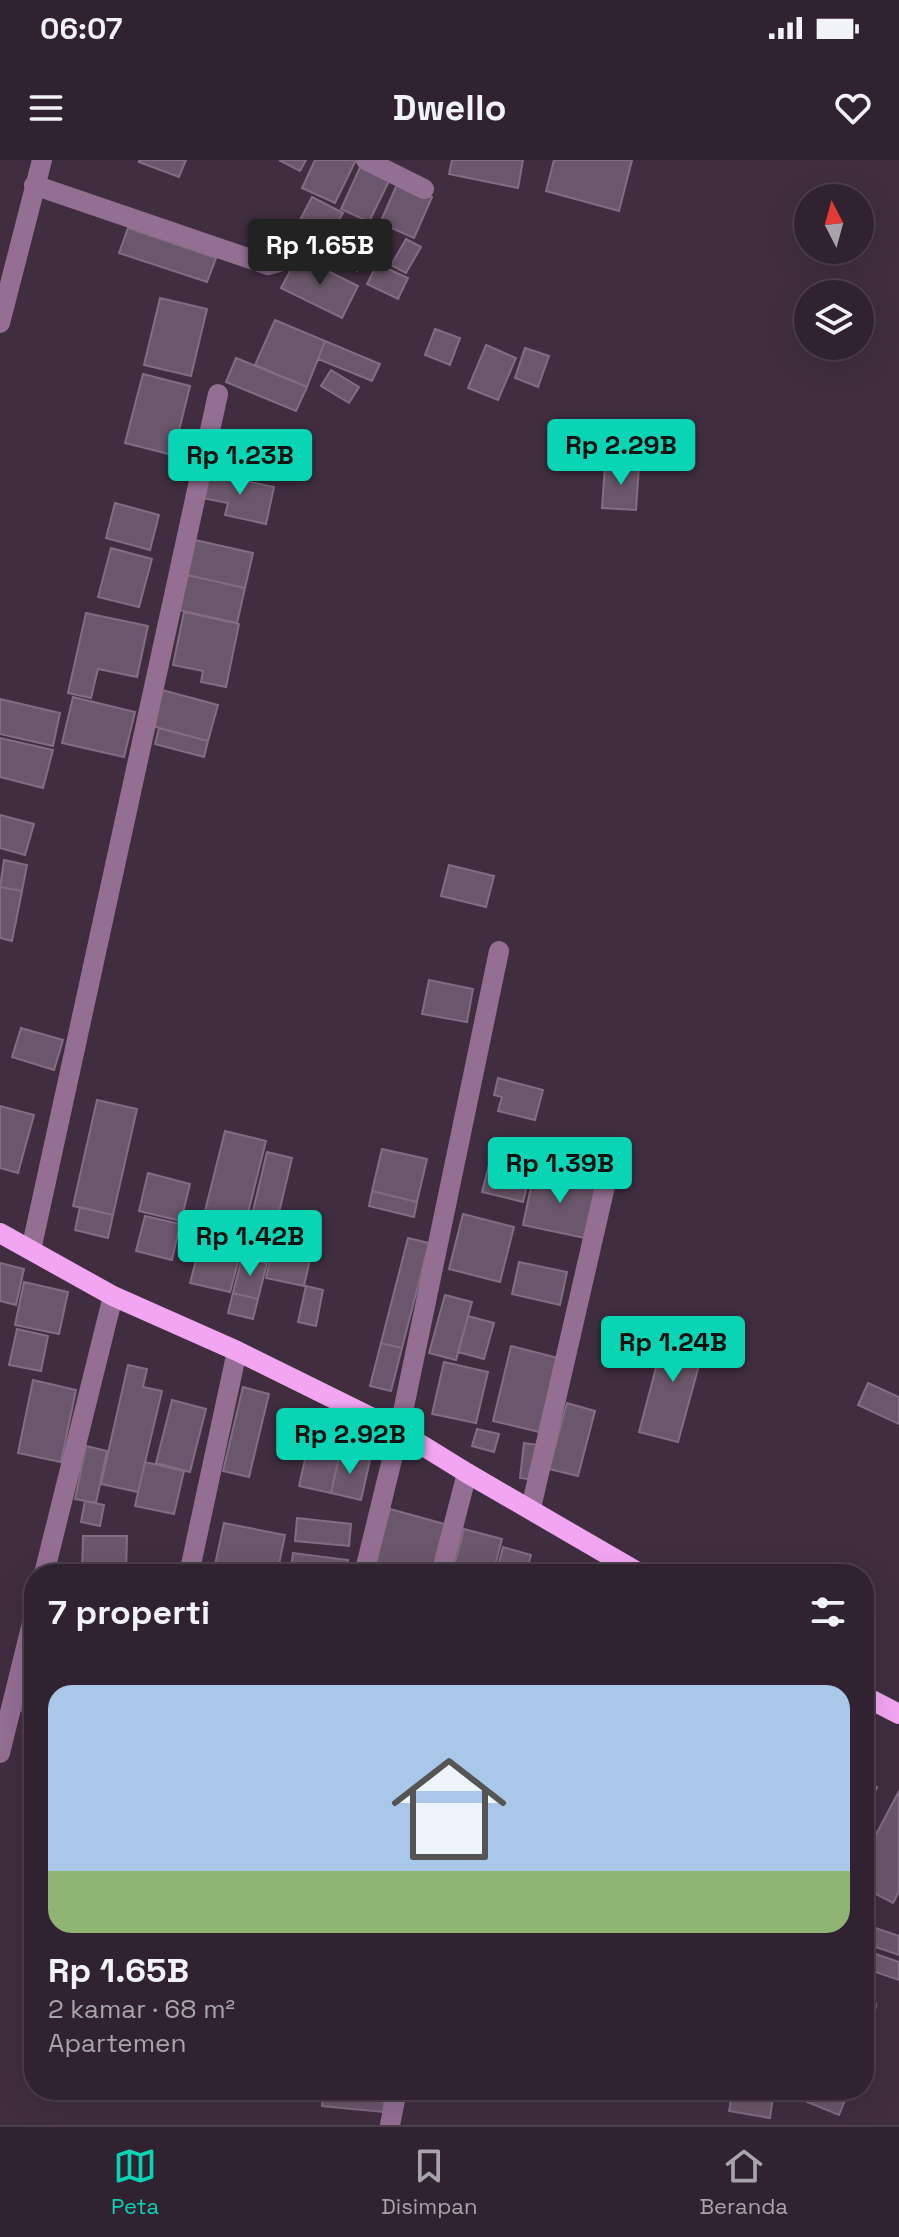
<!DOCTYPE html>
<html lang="id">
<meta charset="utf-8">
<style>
body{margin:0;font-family:"Space Grotesk",sans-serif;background:#382a38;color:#f1f3f6;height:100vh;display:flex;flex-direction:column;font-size:30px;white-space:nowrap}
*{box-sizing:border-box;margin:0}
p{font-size:26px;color:#a8a4ab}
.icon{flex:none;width:44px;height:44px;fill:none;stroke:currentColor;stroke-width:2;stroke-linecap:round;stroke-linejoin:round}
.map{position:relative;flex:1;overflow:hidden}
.side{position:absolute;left:24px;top:1404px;width:850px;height:536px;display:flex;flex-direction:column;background:#302230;border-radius:32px;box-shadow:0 8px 32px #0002,0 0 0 2px #4b3f4c}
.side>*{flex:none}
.needle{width:52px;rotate:354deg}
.buttons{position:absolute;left:794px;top:24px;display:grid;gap:16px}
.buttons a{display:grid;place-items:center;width:80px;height:80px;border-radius:50%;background:#302230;box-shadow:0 8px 32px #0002,0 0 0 2px #4b3f4c;font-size:40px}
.price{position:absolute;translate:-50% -68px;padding:0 18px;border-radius:8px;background:#09d5b5;color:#111;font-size:26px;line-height:52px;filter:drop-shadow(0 2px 4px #0008)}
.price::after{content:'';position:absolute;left:50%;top:48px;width:24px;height:18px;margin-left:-12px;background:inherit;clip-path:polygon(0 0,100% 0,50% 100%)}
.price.selected{background:#222;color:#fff}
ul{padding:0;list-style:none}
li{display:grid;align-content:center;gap:16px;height:424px;padding:0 24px}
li+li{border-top:2px solid #4b3f4c}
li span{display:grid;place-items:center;height:248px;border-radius:24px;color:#555}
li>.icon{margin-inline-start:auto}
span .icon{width:144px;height:144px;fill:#fffc;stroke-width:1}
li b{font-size:34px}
h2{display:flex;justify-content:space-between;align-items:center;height:96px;padding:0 24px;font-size:34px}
.status{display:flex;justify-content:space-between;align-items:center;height:56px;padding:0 40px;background:#302230;direction:ltr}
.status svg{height:22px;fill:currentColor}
header{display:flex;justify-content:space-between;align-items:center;height:104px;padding:0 24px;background:#302230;font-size:36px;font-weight:600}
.dock{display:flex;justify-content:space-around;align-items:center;height:112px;border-top:2px solid #4b3f4c;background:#302230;font-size:22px;color:#a8a4ab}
.dock a{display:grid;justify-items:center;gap:4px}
.dock .selected{color:#09d5b5}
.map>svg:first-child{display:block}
</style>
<div class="status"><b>06:07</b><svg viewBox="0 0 49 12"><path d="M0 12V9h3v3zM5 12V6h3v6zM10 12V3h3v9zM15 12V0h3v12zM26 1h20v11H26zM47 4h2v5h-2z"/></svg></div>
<header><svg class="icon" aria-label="menu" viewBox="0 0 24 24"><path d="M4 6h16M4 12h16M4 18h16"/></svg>Dwello<svg class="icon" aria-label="heart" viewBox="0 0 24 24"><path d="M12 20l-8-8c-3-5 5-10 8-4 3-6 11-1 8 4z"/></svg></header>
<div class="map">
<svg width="899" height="1965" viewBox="0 0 899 1965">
<rect width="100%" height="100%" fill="#402e40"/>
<path fill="#6b576b" stroke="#826d82" stroke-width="2" d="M139,0H186L179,17L139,2Z
M279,0H306L300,11Z
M315,0H356L335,43L302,28Z
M452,0H523L518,28L449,14Z
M554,0H632L619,51L546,31Z
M362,3L391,17L369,62L341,49Z
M398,22L432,37L414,78L380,63Z
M312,37L343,53L338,62L373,80L357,111L291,77Z
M128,68L216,98L207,122L119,93Z
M406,79L421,87L406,113L391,105Z
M298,96L358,126L342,158L281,128Z
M377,104L408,118L398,139L367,124Z
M160,138L207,149L191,216L144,205Z
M275,160L325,181L307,227L255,205Z
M435,169L460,178L450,205L425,195Z
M325,181L380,204L372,221L318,199Z
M486,185L516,198L498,240L468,228Z
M525,188L549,196L538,227L515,218Z
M236,198L307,227L296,251L226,222Z
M331,210L359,227L349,243L321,226Z
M143,214L190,226L173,295L125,283Z
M605,305L639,306L636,350L602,348Z
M208,313L274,327L266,364L225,355L228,343L202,338Z
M115,343L159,355L150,390L106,378Z
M195,380L253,393L245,428L187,415Z
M111,388L152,399L139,447L98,437Z
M187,415L245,428L237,463L179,450Z
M184,452L239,464L226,527L201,522L203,511L173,505Z
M86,453L148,466L137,517L98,509L91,538L68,533Z
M162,530L218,545L208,581L152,566Z
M73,537L135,552L124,597L62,583Z
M0,539L60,553L53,586L0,574Z
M159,568L208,581L204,597L155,584Z
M0,578L53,590L43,628L0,617Z
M0,655L34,664L25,695L0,688Z
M4,700L27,705L22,731L0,727Z
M449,705L494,716L486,747L441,736Z
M0,727L22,731L12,781L0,778Z
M429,820L473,829L467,862L422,854Z
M21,868L63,880L54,910L12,897Z
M498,918L543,930L535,960L498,951L502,937L494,935Z
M97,940L137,949L113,1055L73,1046Z
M0,946L34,955L18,1013L0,1008Z
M225,971L266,981L245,1065L204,1055Z
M382,989L427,999L417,1042L372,1031Z
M267,992L292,998L267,1103L242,1097Z
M491,997L532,1007L523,1042L482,1032Z
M534,1012L596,1025L585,1078L523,1065Z
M148,1013L190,1024L181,1061L139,1051Z
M372,1031L417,1042L414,1057L369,1046Z
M80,1047L113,1055L108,1078L75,1070Z
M463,1054L514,1067L500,1122L449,1109Z
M281,1055L318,1063L304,1126L266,1118Z
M145,1056L180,1064L172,1100L136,1091Z
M205,1066L245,1076L230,1132L190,1123Z
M408,1078L429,1083L402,1188L381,1183Z
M242,1097L267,1103L258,1139L233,1133Z
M519,1102L567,1112L560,1145L512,1134Z
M0,1103L24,1109L16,1145L0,1141Z
M24,1122L68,1132L59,1174L15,1165Z
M306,1126L323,1130L316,1166L298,1162Z
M233,1133L258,1139L253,1159L228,1153Z
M445,1135L472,1142L456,1200L429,1193Z
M468,1156L494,1163L484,1199L458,1192Z
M667,1166L707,1176L678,1282L639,1272Z
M17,1169L48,1176L41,1211L9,1205Z
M381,1183L402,1188L391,1231L370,1226Z
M511,1186L558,1198L539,1272L493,1261Z
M444,1202L488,1212L476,1263L432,1254Z
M128,1205L147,1209L143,1227L162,1231L138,1332L101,1324Z
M33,1220L76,1230L61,1302L18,1293Z
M868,1223L899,1237V1264L858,1245Z
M243,1227L269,1234L249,1317L223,1311Z
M172,1240L206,1249L190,1312L156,1303Z
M567,1243L595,1251L578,1316L549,1309Z
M477,1269L499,1274L494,1292L472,1286Z
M524,1283L539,1285L535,1320L520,1318Z
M86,1286L107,1291L96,1343L75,1339Z
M308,1286L340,1293L331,1333L299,1326Z
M340,1293L370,1300L361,1340L331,1333Z
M145,1302L184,1311L174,1354L135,1346Z
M85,1341L104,1345L100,1366L81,1362Z
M390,1349L448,1365L435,1414H372Z
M297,1358L351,1364L349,1386L295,1381Z
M224,1363L285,1375L277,1414H213Z
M464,1369L502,1379L493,1414H452Z
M83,1376H127L126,1414H82Z
M503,1387L531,1395L526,1414H496Z
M293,1393L348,1400L346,1414H290Z
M27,1514H34V1553L22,1551Z
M864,1622L877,1627L866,1653L864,1652Z
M899,1631V1732L893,1743L864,1728V1697Z
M864,1764L899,1776V1795L864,1783Z
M864,1790L899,1802V1820L864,1808Z
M864,1842L876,1844L871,1878L864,1877Z
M323,1930H386L383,1952L322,1946Z
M733,1930H774L770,1958L729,1951Z
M812,1930H849L839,1955L807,1942Z"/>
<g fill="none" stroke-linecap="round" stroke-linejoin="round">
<path stroke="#946f94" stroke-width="20" d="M366,0L424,29
M34,25L268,105L279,102L288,87
M0,163L42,0
M31,1090L218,234
M531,1348L606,1022
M44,1414L113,1136
M189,1414L237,1191
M364,1414L399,1271L499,791
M441,1414L467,1313
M0,1593L34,1455
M390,1965L397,1930"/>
<path stroke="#f2a6f2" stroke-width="20" d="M0,1073L113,1136L237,1191L399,1271L467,1313L641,1414
M864,1536L899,1554"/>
</g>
</svg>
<div class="buttons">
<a><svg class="needle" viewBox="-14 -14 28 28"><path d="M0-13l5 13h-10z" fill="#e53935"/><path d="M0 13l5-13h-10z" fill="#a8a4ab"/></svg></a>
<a><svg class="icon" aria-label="layers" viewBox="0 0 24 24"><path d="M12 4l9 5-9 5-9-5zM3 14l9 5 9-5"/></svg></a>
</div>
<b class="price selected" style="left:320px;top:127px">Rp 1.65B</b>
<b class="price" style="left:621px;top:327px">Rp 2.29B</b>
<b class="price" style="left:240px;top:337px">Rp 1.23B</b>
<b class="price" style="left:560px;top:1045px">Rp 1.39B</b>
<b class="price" style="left:250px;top:1118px">Rp 1.42B</b>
<b class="price" style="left:673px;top:1224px">Rp 1.24B</b>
<b class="price" style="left:350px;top:1316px">Rp 2.92B</b>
<section class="side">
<h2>7 properti<svg class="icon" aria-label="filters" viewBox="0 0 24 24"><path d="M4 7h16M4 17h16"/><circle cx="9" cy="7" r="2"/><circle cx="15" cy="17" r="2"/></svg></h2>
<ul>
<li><span style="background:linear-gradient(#a9c7e8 75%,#8fb573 0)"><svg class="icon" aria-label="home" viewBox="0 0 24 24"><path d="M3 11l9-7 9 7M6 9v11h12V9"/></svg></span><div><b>Rp 1.65B</b><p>2 kamar · 68 m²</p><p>Apartemen</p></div></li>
</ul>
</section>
</div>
<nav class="dock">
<a class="selected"><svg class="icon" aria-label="map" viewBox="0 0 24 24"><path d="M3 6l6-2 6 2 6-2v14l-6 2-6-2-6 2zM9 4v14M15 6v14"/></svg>Peta</a>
<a><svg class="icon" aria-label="saved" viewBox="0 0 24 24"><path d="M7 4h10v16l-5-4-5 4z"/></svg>Disimpan</a>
<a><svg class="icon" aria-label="home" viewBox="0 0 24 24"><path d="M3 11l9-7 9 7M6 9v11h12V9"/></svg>Beranda</a>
</nav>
